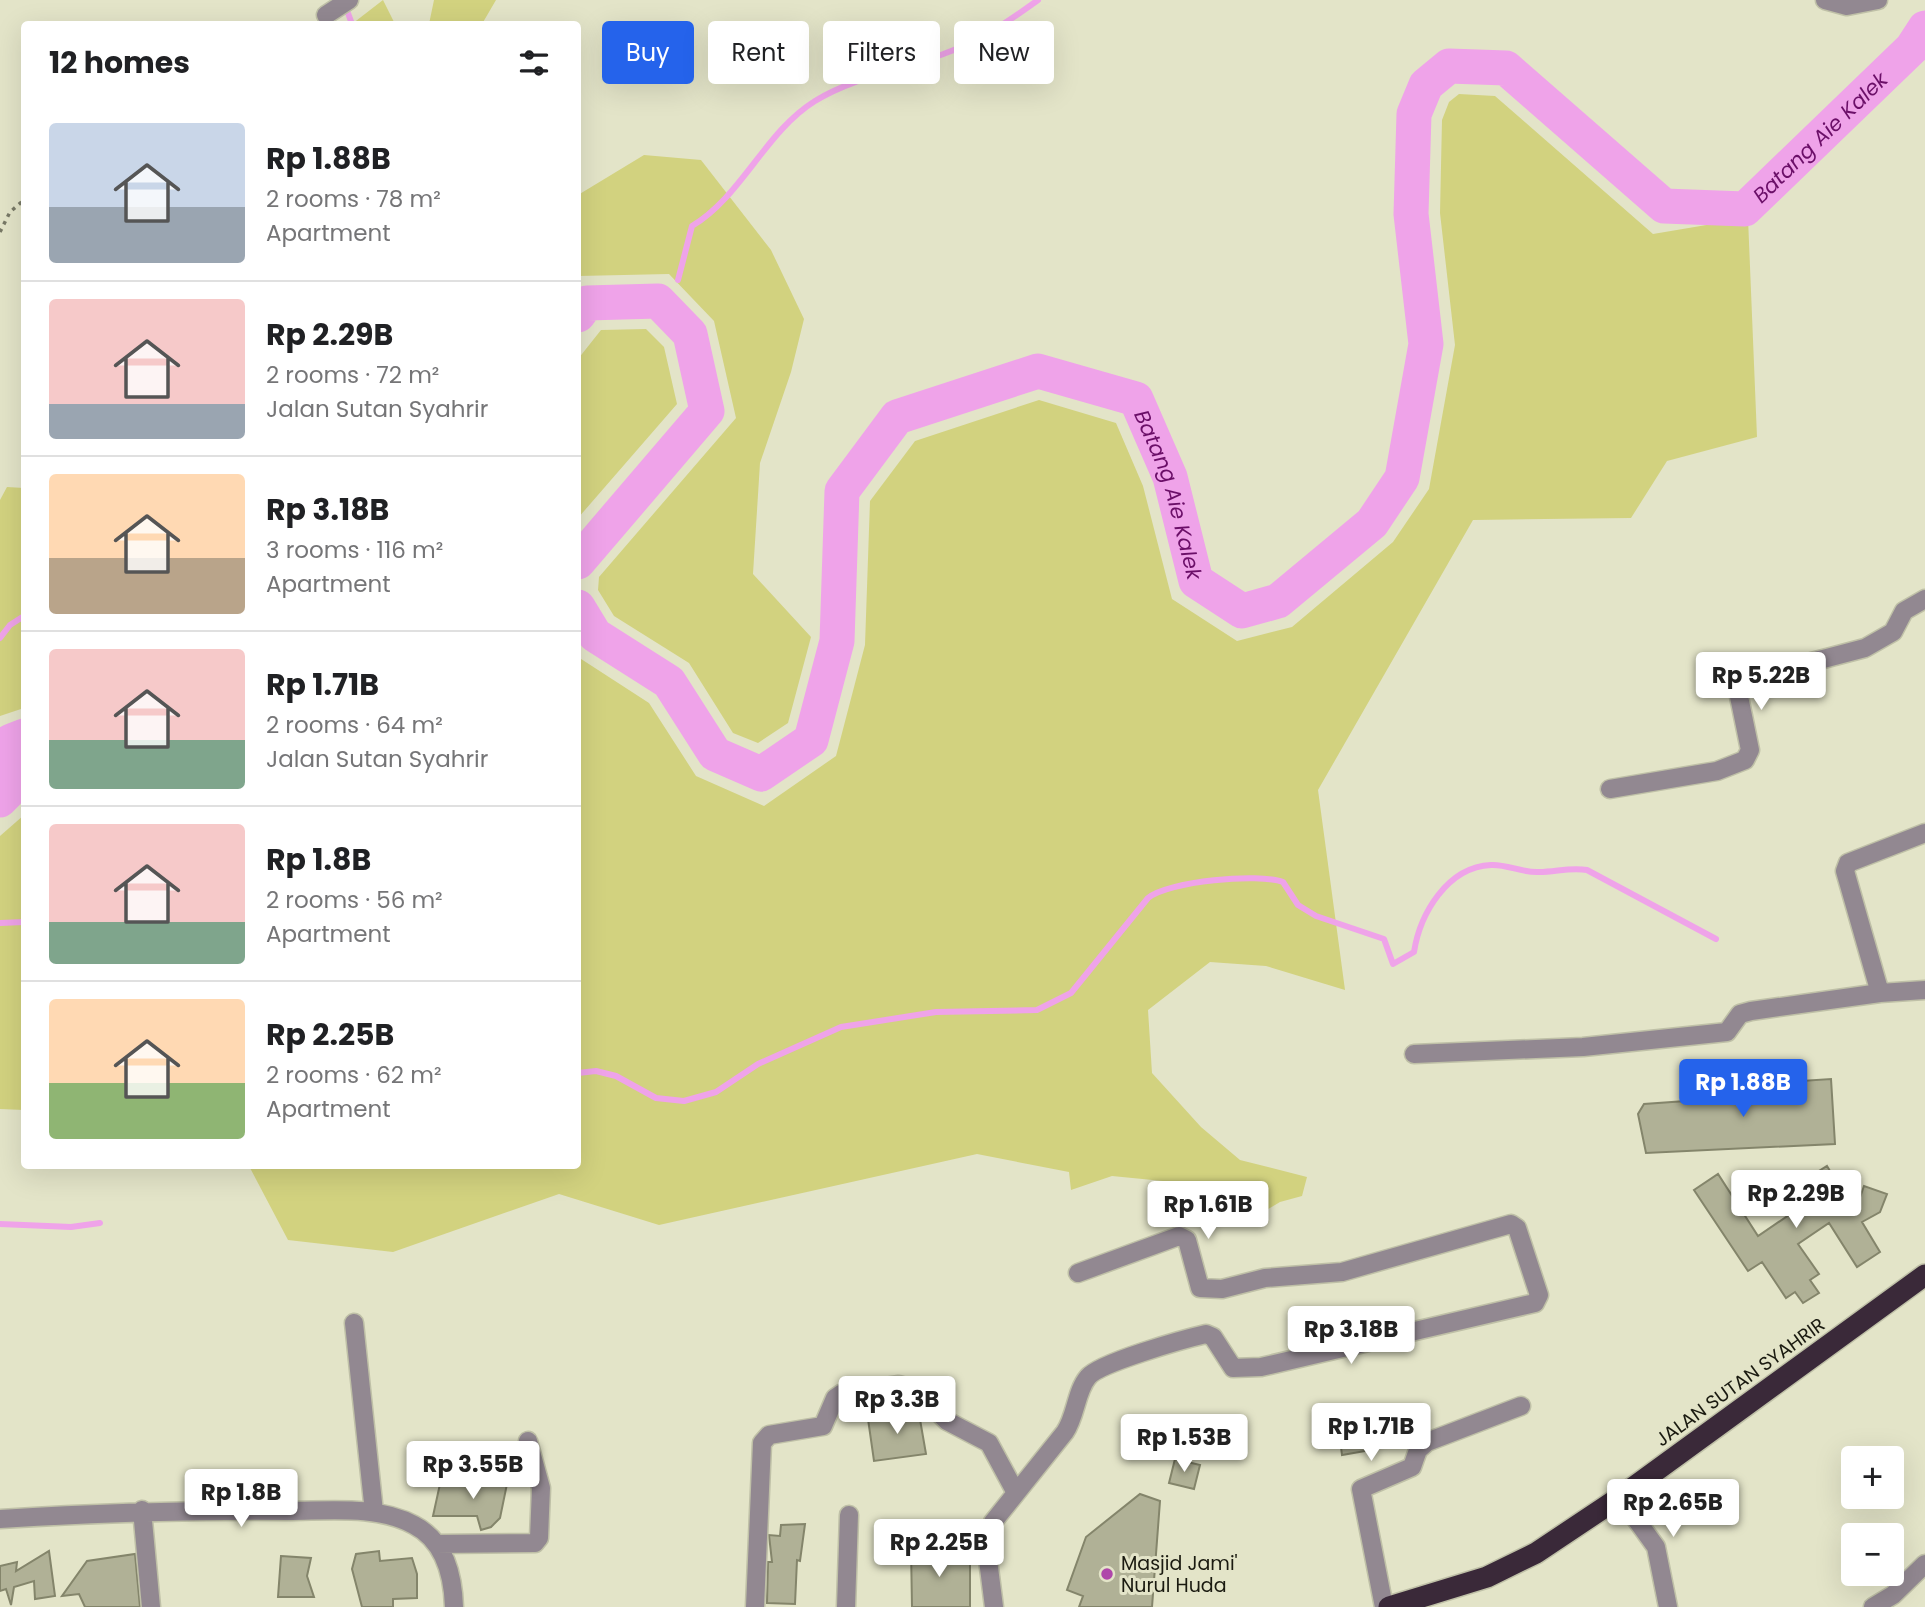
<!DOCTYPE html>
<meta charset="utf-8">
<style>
body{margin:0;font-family:Poppins,sans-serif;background:#f6f6f6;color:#202124;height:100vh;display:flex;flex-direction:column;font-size:26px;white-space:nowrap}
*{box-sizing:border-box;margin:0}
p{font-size:23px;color:#757577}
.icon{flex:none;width:38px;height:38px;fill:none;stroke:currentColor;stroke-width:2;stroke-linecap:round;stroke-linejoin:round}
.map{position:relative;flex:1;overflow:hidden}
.details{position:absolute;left:21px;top:21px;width:560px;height:1148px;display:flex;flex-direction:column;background:#fff;border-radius:7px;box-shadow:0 7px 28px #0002}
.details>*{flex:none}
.hud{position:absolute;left:602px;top:21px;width:665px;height:63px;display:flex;gap:14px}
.tools{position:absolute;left:1841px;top:1446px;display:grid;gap:14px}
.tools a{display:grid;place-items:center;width:63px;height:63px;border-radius:7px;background:#fff;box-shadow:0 7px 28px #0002;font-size:35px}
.price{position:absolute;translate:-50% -60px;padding:0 16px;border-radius:7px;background:#fff;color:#222;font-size:23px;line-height:46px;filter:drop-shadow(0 2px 4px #0008)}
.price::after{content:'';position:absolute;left:50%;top:42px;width:21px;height:16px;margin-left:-10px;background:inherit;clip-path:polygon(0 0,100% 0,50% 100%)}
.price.active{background:#2563eb;color:#fff}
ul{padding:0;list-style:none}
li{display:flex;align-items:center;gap:21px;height:175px;padding:0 28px}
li+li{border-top:2px solid #e0e0e0}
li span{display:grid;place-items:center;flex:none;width:196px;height:140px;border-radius:7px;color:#555}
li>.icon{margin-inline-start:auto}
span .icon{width:84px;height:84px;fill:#fffc;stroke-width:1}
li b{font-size:30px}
h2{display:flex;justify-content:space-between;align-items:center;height:84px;padding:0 28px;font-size:30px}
.chip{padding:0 24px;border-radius:7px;background:#fff;box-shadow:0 7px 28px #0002;font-size:24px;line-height:63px}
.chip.active{background:#2563eb;color:#fff}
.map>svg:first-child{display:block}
</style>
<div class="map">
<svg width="1925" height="1607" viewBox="0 0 1925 1607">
<rect width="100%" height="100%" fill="#e3e4c8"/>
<path fill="#d2d27f" d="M383,0L395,24H352Z
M434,0H496L482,24H429Z
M1459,94L1495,96L1653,234L1748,218L1757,437L1667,461L1631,518L1473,520L1318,790L1345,990L1266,966L1210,962L1148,1010L1152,1073L1201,1127L1240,1160L1307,1177L1302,1196L1280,1202L1255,1217L1238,1216L1202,1202L1183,1183L1112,1176L1071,1190L1069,1172L977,1154L659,1225L559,1194L393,1252L288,1240L249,1166H578V657L649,703L696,776L764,806L836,756L865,645L870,501L915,441L1039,400L1116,423L1143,486L1172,599L1237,641L1292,627L1393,542L1429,489L1455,345L1440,213L1442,120L1449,102Z
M644,155L701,160L771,250L804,319L791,372L760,463L753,574L811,637L788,723L758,743L733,733L689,663L614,616L598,590L599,577L736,418L714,321L669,274L578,276V195Z
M646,329L664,347L677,404L578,518V359L601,330Z
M7,487L24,488V708L0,716V500Z
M24,815V1110L0,1109V836Z"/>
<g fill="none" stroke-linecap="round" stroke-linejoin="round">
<path stroke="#efa3e9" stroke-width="6" d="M345,5L352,24
M678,280L692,226C742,196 765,132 815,101C854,77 903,69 946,53C980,41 1009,21 1038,0
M0,638L10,625L24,616
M0,923L24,922
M578,1073L596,1071L616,1076L656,1098L684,1101L716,1092L758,1064L841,1027L936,1012L1037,1010L1071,993L1148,898C1168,881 1259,873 1283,882L1298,905L1316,916L1384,939L1393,964L1414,952C1420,914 1447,867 1491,865C1507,864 1522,873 1539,872C1556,872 1570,867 1587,870L1716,939
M0,1224L71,1227L100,1223"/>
<g stroke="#efa3e9" stroke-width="35">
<path d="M578,315L587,303L658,301L690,334L707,411L578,562"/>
<path id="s1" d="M578,607L595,635L669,682L715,754L761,774L811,740L837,641L842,491L897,417L1038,371L1136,399L1170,477L1196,581L1242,611L1278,601L1372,523L1402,478L1426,344L1411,214L1414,114L1426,85L1449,66L1506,68L1664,206L1745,209L1912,48L1925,28"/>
<path d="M0,800L7,793L11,741L24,736"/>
</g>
</g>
<path fill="#b0b196" stroke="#84856b" stroke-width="2" d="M1831,1079L1835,1144L1646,1153L1638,1114L1644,1104L1728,1098V1086Z
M1827,1166L1855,1212L1864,1186L1887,1194L1880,1212L1862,1222L1880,1252L1857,1267L1829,1223L1798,1244L1819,1274L1810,1280L1819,1293L1803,1303L1795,1292L1786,1298L1762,1262L1748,1271L1694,1190L1718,1174L1758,1236L1814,1198L1803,1181Z
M918,1408L926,1454L874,1461L868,1419Z
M1368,1435L1371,1450L1342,1455L1340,1439Z
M1175,1459L1200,1465L1194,1489L1169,1483Z
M508,1479L500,1518L491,1527L481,1530L477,1516H433L440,1484Z
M1140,1494L1160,1501L1152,1607H1079L1083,1596L1067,1590L1086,1537Z
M805,1524L800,1561L797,1560L795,1604L767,1603L768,1562H772L769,1535L780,1536L781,1525Z
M953,1547V1564H970V1607H912L911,1548Z
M49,1551L55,1596L35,1599L34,1581L14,1587L11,1605L6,1589L0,1591V1566L17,1562L16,1571Z
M379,1551L380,1561L412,1558L417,1574V1598L393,1599V1607H362L352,1569L356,1554Z
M135,1554L140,1607H85L79,1594L62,1596L87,1561Z
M281,1556L311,1558L307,1576L314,1597H278Z"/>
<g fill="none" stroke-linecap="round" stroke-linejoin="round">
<defs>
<path id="street" d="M1825,0L1847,6L1878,0
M326,15L349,0
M1610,789L1717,771L1745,760L1750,750L1736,682L1865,648L1893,632L1904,611L1925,599
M1880,993L1845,871L1848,863L1925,833
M1414,1054L1583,1047L1727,1032L1740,1014L1751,1011L1880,993L1925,990
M354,1323L374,1512
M1620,1497L1656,1547L1668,1607
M142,1510L151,1607
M0,1519C97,1513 191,1510 288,1511C329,1511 377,1505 414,1525C445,1541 453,1575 454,1607
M436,1544L535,1543L539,1538L541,1488L528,1441
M755,1607L762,1443L769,1435L823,1426L835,1398L841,1394L899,1385L916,1390L947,1421L989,1443L1016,1493
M846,1607L849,1515
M994,1607L987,1552L993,1522L1065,1432C1076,1416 1076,1391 1088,1377C1099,1363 1184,1339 1206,1334L1213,1337L1233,1368L1261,1367L1535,1303L1539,1295L1517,1228L1511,1224L1342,1272L1265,1278L1222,1289L1200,1288L1187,1240L1179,1236L1078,1273
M1384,1607L1361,1489L1412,1467L1418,1450L1427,1442L1521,1406
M1873,1607L1893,1595L1925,1564"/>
<path id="highway" d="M1389,1607L1487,1577L1536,1553L1620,1497L1925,1275"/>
</defs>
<use href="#street" stroke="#bfc0a7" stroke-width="21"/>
<use href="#highway" stroke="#bfc0a7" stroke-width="24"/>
<path stroke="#787966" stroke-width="3.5" stroke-dasharray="3.5 5" stroke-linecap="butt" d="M0,232L10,212L24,200"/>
<use href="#street" stroke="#928891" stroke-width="18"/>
<use href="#highway" stroke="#3a2939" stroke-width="21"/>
</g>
<circle fill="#af47aa" stroke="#e3e4c8" stroke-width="2.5" cx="1107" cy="1574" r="7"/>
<g text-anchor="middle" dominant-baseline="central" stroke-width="6" stroke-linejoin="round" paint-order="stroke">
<g font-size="19" fill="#1a1a10" stroke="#e3e4c8">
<text transform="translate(1740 1382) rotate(-36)">JALAN SUTAN SYAHRIR</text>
</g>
<g font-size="19" fill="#1a1a10" stroke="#e3e4c8" text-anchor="start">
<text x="1121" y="1563">Masjid Jami'<tspan x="1121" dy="22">Nurul Huda</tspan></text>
</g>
<g font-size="21" font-style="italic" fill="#6b0f68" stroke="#e3e4c8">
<text stroke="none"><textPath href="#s1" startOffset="2252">Batang Aie Kalek</textPath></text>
<text stroke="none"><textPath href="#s1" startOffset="1013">Batang Aie Kalek</textPath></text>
</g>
</g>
</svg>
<div class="tools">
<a>+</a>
<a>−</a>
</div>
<b class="price" style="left:1761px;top:712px">Rp 5.22B</b>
<b class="price active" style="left:1743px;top:1119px">Rp 1.88B</b>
<b class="price" style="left:1796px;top:1230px">Rp 2.29B</b>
<b class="price" style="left:1208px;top:1241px">Rp 1.61B</b>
<b class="price" style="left:1351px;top:1366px">Rp 3.18B</b>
<b class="price" style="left:897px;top:1436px">Rp 3.3B</b>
<b class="price" style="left:1371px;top:1463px">Rp 1.71B</b>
<b class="price" style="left:1184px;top:1474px">Rp 1.53B</b>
<b class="price" style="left:473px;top:1501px">Rp 3.55B</b>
<b class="price" style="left:241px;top:1529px">Rp 1.8B</b>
<b class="price" style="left:1673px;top:1539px">Rp 2.65B</b>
<b class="price" style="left:939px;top:1579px">Rp 2.25B</b>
<div class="hud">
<a class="chip active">Buy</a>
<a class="chip">Rent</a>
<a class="chip">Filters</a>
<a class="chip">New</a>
</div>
<section class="details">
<h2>12 homes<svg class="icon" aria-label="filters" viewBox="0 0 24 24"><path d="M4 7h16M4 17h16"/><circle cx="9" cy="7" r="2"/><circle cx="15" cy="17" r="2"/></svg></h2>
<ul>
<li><span style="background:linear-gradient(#c9d6e8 60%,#9aa5b1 0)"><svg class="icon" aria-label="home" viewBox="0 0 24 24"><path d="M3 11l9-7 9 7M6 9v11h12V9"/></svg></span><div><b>Rp 1.88B</b><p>2 rooms · 78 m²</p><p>Apartment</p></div></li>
<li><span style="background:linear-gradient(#f6c9c9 75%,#9aa5b1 0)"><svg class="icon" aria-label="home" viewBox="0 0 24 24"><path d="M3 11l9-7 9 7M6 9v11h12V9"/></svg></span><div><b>Rp 2.29B</b><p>2 rooms · 72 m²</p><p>Jalan Sutan Syahrir</p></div></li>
<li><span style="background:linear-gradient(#ffd9b3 60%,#b9a48a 0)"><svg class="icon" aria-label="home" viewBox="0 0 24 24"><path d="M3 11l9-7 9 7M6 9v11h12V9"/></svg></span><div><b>Rp 3.18B</b><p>3 rooms · 116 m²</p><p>Apartment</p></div></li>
<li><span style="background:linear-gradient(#f6c9c9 65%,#7fa58c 0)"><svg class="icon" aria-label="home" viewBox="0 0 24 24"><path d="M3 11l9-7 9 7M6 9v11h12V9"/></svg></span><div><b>Rp 1.71B</b><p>2 rooms · 64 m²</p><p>Jalan Sutan Syahrir</p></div></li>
<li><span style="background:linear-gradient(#f6c9c9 70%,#7fa58c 0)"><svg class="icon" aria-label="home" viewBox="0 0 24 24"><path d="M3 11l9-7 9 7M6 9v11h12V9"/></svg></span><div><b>Rp 1.8B</b><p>2 rooms · 56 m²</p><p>Apartment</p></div></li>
<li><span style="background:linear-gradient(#ffd9b3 60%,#8fb573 0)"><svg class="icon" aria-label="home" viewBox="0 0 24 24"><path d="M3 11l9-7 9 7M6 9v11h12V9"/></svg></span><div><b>Rp 2.25B</b><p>2 rooms · 62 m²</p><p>Apartment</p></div></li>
</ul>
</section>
</div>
